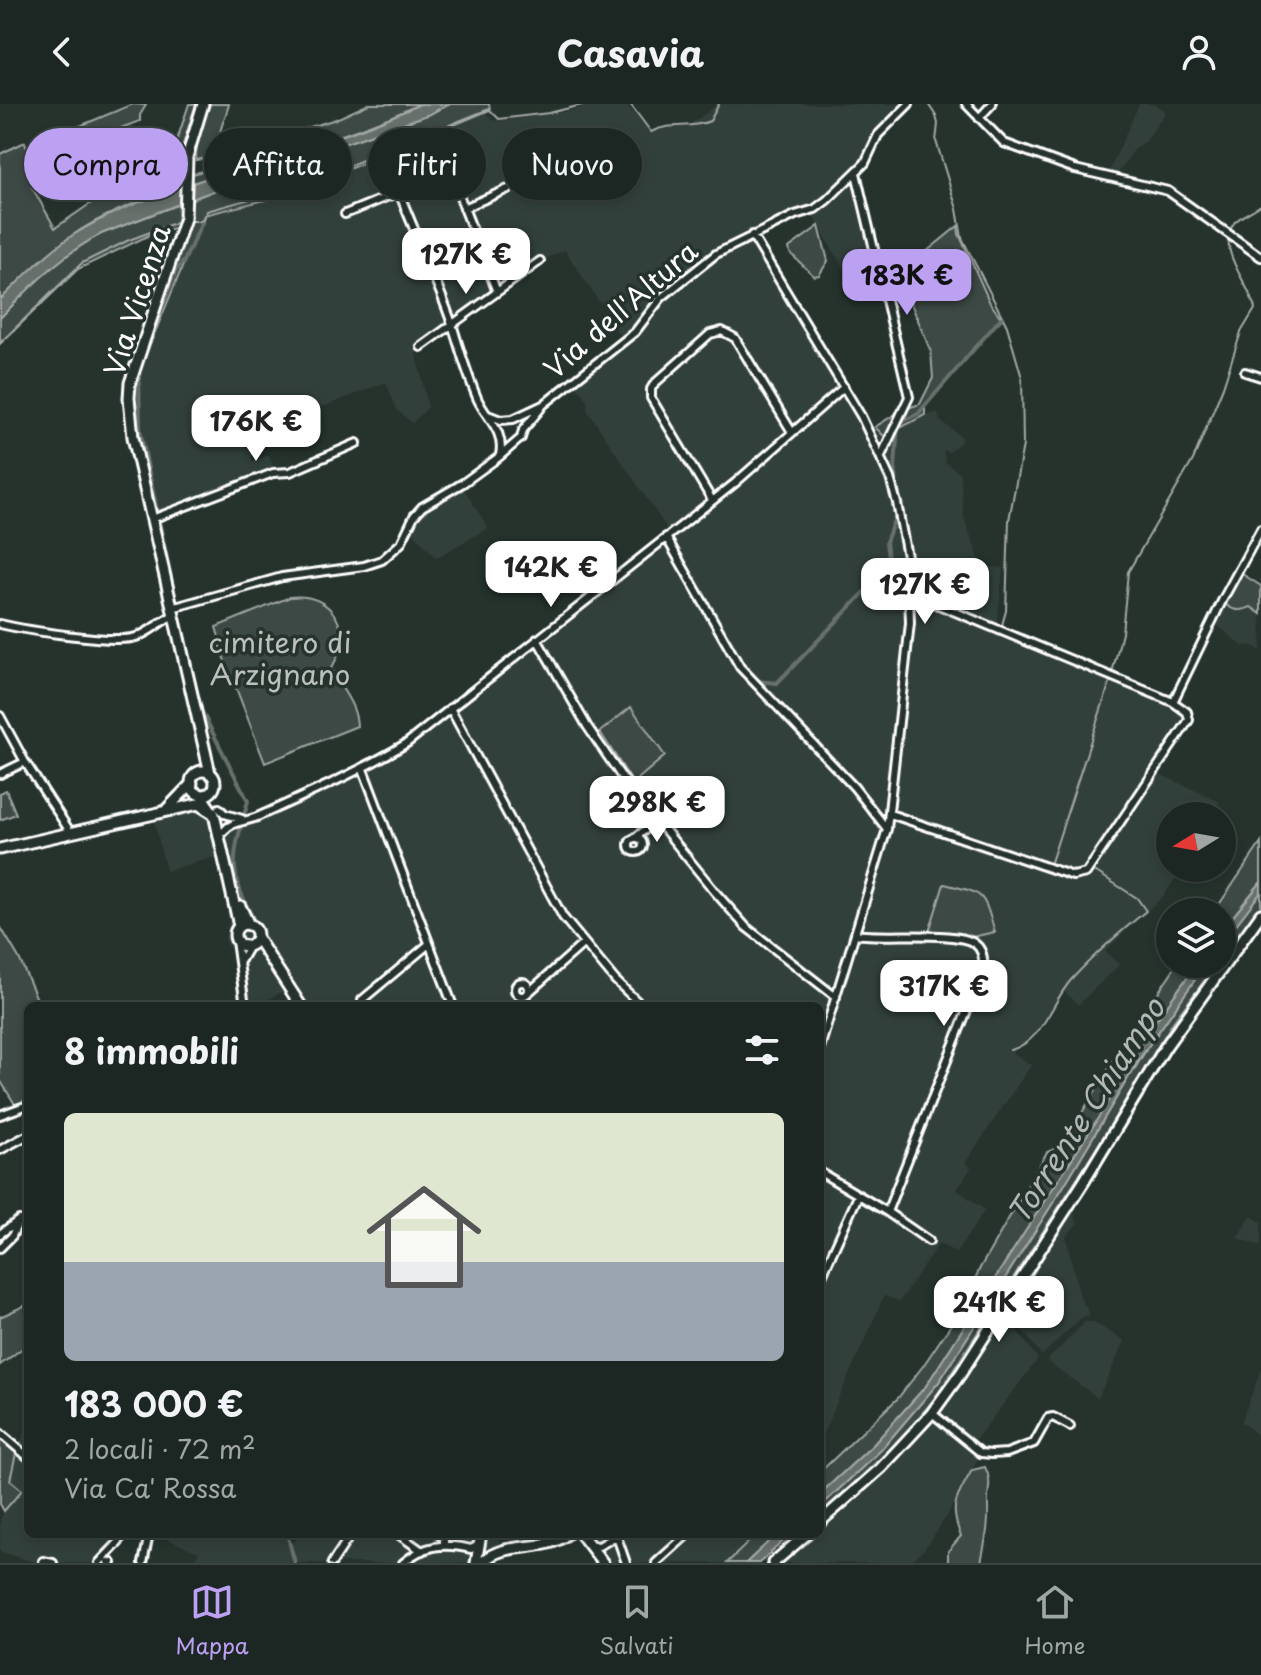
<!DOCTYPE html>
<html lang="it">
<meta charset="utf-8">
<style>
body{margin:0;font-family:"Playpen Sans",sans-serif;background:#29322f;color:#f1f3f6;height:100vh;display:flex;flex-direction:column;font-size:30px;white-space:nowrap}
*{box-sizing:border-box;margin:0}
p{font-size:26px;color:#a0a5a5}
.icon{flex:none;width:44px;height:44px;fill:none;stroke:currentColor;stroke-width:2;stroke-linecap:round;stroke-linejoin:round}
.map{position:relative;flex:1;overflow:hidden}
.panel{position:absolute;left:24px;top:898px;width:800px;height:536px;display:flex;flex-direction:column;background:#1c2622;border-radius:12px;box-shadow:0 4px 12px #0003,0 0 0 2px #3a4340}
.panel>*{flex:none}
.guide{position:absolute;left:24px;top:24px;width:800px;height:72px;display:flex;gap:16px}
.needle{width:52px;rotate:259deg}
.controls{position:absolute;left:1156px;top:698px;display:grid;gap:16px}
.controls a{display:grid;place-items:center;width:80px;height:80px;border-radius:50%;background:#1c2622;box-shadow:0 4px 12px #0003,0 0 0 2px #3a4340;font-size:40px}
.price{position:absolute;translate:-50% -68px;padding:0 18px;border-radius:16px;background:#fff;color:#222;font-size:26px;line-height:52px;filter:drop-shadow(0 2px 4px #0008)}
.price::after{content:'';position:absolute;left:50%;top:48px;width:24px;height:18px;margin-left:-12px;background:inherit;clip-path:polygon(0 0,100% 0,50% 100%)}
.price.current{background:#bca0f2;color:#111}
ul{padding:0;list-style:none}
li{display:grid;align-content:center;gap:16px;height:424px;padding:0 40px}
li span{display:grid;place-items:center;height:248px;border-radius:12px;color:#555}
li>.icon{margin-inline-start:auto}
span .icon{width:144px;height:144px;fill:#fffc;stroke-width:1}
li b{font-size:34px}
h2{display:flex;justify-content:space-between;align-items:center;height:96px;padding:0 40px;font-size:34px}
.chip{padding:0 28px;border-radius:36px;background:#1c2622;box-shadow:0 4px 12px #0003,0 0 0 2px #3a4340;font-size:28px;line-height:72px}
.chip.current{background:#bca0f2;color:#111}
header{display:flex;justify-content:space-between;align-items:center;height:104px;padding:0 40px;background:#1c2622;font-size:36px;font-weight:700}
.menu{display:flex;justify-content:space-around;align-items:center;height:112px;border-top:2px solid #3a4340;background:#1c2622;font-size:22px;color:#a0a5a5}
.menu a{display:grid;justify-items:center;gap:4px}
.menu .current{color:#bca0f2}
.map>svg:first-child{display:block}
</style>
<header><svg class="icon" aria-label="back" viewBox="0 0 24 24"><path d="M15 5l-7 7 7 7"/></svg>Casavia<svg class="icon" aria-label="person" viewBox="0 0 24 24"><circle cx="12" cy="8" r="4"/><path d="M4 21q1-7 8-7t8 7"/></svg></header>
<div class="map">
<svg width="1261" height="1459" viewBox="0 0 1261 1459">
<rect width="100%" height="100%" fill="#26332d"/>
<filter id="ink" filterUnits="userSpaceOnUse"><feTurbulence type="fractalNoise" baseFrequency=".0125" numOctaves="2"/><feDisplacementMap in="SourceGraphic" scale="16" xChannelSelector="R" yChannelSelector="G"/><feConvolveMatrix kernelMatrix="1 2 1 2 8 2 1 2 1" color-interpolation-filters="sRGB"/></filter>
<g filter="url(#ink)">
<path fill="#333f3a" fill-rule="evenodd" d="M594,0H626L651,29L675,22L687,23L718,0H904L876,26L858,61L812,107L832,95L863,64L875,149L847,171L811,108L763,129L759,140L872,324L875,323L888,336L900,324L925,311L938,309L939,316L962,333L961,338L949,348L943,346L945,358L960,369L964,414L982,462L1003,464L997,522L1050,550L1178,603L1185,609V617L1153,667L1220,698L1210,712H1170V764H1183L1164,791L1105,847L1119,861L1078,901L1064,887L1036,927L1012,948L1031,961L965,1059L971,1064L957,1086L985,1106L956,1149L939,1139L900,1197L884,1192L820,1336V902H297L287,885L257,902H241L238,853L227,841L225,833L232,807L219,752L166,767L153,712L199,703L210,708L223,706L234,711L256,710L356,666L420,624L670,429L587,306V296L571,273L621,233L613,222L605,200L599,198L565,146L549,153L416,249L428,303L412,319L397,306L386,278L267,325L254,333L252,357L269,351L277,373L156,420L136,329L132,291L134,274L147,236L151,238L204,111L277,93L313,80L485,8L493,16L500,17L564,8ZM985,796L995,828L972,833L962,831Z
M1139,0H1152L1166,7L1145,38L1136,43L1116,72L1108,70Z
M459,377L488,424L436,454L405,419L422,397Z
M1223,498L1245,506L1251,504L1261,510V547L1251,541L1243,542L1213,518Z
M1072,1100L1077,1120L1066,1133L1080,1193L1090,1211L1082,1213L1042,1251L1004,1204Z
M1251,1112L1261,1118V1142L1237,1134Z
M1002,1206L1038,1255L974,1338L981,1349L947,1412L925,1444L909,1459H777L813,1430H820V1424L918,1329Z
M1085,1218H1093L1125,1237L1098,1294L1047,1257Z
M1261,1266V1333L1241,1318Z
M28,1322V1430H119L102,1459H38L0,1448V1417L4,1407L21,1386L10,1377L17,1345Z
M172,1430H284L289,1444L300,1430H492L499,1436L503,1449L489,1459H192L199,1448L168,1436Z
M582,1430H757L727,1459H603Z"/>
<path fill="#3e4944" stroke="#9ea4a2" stroke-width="2" d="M133,0L146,1L140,11V17L74,41L70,58L32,83L55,124L100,93L167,66L189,0H196L182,44L178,84C141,96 102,110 70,133C45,151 23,176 0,196V50L25,38L26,43L34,41Z
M210,0H229C225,17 215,29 222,47L219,52L196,56L197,32Z
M369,0H420C346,35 266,52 190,80V71L254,50L248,49L246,43L336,15Z
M448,0H489L490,6L313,80L277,93L204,111L151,238L147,236L187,121L154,129L78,165L0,240V214L34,179L76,143L101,130L268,66L430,10Z
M819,122L828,157L819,171L814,172L790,149L789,144Z
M958,122L959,130L990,199L1002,215L976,241L925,303V311L900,324L888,336L875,323L902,306L920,300L933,274L931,248L899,170Z
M1239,468L1261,482V510L1251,503C1239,508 1232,507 1223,498Z
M290,493C333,487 356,529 331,564C340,585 356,598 357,622L265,659L231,571L224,564L225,557L217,535L219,533L216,523Z
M631,603L665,652L633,679L600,628Z
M6,686L16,710L0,716V689Z
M1261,739V778L1222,826V808H1214Z
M944,780C986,790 982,787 995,828L972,833L928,831Z
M1261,788V802L1222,853V839Z
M0,822L19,854L40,902H28V997L16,1002L0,976Z
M1177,860H1197L1147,929L1098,1015L926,1282L873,1341L820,1390V1368L898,1294L923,1262L960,1207L980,1164L1047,1048L1062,1042L1115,954Z
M1206,860H1217L1173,918L1097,1044L936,1293L900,1336L820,1411V1403L881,1346L939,1278L1065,1080L1140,954Z
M28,1200V1240L0,1261V1213Z
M0,1328L21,1342L17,1345L10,1376L22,1386L4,1407L0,1400Z
M985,1363C993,1378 987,1386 988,1401C989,1425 985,1436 981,1459H948V1447L961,1432C948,1401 957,1394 972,1366Z
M757,1430H777L746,1459H727Z"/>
<path fill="#67706c" stroke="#a4a9a7" stroke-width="2" d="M420,0H448L430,10L268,66L101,130C61,151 31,182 0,214V196C22,174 46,149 73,131C106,110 141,97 178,84C258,56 343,37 420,0Z
M1261,778V788L1222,839V826Z
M1197,860H1206L1140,954L1065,1080L939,1278L881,1346L820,1403V1390L873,1341L926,1282L1098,1014L1147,929Z
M777,1430H791L759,1459H746Z"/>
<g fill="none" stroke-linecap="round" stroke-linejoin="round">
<path stroke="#a4a9a7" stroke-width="2" d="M630,0L651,28C673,17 688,26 710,17L719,0
M928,0L936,12L938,20L936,37L957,105L962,134L1007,222L1022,274L1023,341L1009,416L1006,507L1002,521
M186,117H203L207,107L271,89L353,60L489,5L499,15L549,9L586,0
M0,239L82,159L129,136L180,117
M1112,569L1122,529L1128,468L1193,356L1223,283L1241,228L1255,205C1251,181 1215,146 1234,119C1240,112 1254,106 1261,101
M1082,767L1070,768L1050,761L1111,575
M1010,946C1043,938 1051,899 1071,876C1093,852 1120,828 1146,807L1137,794L1093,766
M1131,971L1146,946"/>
<path stroke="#67706c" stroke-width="4" d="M149,236L176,166L184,157L202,119
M139,267L140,326L181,521
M897,391L895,363L898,319L918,310L1001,214
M184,538L202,608L248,697C234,749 225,764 253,814
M758,577L777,579L889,463L886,438L897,408
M287,1430L295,1459
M328,1459L347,1431"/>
<defs>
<path id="minor" d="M966,0L1004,39L1075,65L1168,87L1261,153
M979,14L992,0
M436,32L497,188
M856,69L909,293L881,352
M399,88C416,132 437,176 452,220C460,246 467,271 478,296C487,315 505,327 500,351
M464,104L508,85
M345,110L450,67
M752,131L861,312L890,374L897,399L908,458L910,519L887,725L820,944
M421,243L540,157
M1245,268L1261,273
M488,311L501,316L513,315L543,301L635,228L661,194L716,150L795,111L815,105L827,96L865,59L878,31L909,0
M712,396L651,294V285L654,280L710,230L722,227L735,234L792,328
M152,415L273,369L290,368L357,339
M666,433L740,563L854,683L887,725
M172,504L282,473L364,462L382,456L401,439L414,412L422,403L463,379L499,353L521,334L523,326L541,304
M0,520C25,526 114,540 136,533C151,528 160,517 174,511
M537,535L587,622L621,672L716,789L746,823L836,893
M1173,598L1223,495L1261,425
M450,604L563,813L615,876L642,902
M0,612L25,658L71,729
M363,665L453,902
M0,670L25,658
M219,704L225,710L242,715
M890,710L1073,772L1086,769L1189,616L1187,608L1173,598L924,495L910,492
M224,727C232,717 245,718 257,713C308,690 359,668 407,639L735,379L844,283
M629 741a7 7 0 1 1 14 0a7 7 0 1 1-14 0Z
M635,734L657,716
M856,830C883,835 955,826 974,839C983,845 984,857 983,866L887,1108
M236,837L245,902
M241,856L249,842
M515 885a7 7 0 1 1 14 0a7 7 0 1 1-14 0Z
M529,888L583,840
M362,896L429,840
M0,1011L28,1001
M0,1046L28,1031
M820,1068L887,1108L929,1137
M0,1130L19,1116L12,1132L0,1144
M820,1176L858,1092
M932,1309L981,1349L992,1350L1007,1349L1034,1339L1048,1314L1053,1313L1070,1322
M0,1329L28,1353
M398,1430L422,1447
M439,1430L444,1434V1440
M616,1430L626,1459
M590,1441L599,1442L616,1432
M43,1457L53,1459
M108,1458L112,1459
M99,1459L119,1438L121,1430
M143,1459L149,1430
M332,1459L351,1430
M403,1459C425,1440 445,1439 471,1445L477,1442
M656,1459L688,1430"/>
<path id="major" d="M203,0L187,53L185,114L130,279L129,294L133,333L210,669
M191 679a12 12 0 1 1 24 0a12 12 0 1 1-24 0Z
M200,690L214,710L239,822
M167,705L192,679
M0,745L198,700L214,710
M240,802L249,821
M235 831a11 11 0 1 1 22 0a11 11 0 1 1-22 0Z
M257,834L301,902
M820,1418L881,1364L932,1309L961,1269L1083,1079L1166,942L1261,810
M581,1430L603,1459
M476,1459L481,1430
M482,1459C505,1435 543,1450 567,1430
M773,1459L807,1430"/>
</defs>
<use href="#minor" stroke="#fff" stroke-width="12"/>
<use href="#major" stroke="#fff" stroke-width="15"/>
<use href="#minor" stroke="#26332d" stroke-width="6"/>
<use href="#major" stroke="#26332d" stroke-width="9"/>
</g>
</g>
<g text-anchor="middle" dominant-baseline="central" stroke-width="7" stroke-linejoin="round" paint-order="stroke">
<g font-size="28" fill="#fff" stroke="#26332d">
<text transform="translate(136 196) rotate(-72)">Via Vicenza</text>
<text transform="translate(620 205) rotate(-41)">Via dell'Altura</text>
</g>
<g font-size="28" fill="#bbbfbe" stroke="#26332d">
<text x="280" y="537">cimitero di<tspan x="280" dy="32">Arzignano</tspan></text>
</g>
<g font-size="30" font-style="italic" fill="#b3b8b6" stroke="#26332d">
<text transform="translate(1085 1006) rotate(-57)">Torrente Chiampo</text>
</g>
</g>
</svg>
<div class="controls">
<a><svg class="needle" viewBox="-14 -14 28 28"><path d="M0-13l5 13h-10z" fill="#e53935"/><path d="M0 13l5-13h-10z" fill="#a0a5a5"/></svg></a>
<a><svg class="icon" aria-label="layers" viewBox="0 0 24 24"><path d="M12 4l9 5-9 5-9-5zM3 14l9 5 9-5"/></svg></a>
</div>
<b class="price" style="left:466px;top:192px">127K €</b>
<b class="price current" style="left:907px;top:213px">183K €</b>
<b class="price" style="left:256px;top:359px">176K €</b>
<b class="price" style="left:551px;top:505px">142K €</b>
<b class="price" style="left:925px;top:522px">127K €</b>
<b class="price" style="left:657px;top:740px">298K €</b>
<b class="price" style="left:944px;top:924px">317K €</b>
<b class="price" style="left:999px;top:1240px">241K €</b>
<div class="guide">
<a class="chip current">Compra</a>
<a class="chip">Affitta</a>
<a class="chip">Filtri</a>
<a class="chip">Nuovo</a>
</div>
<section class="panel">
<h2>8 immobili<svg class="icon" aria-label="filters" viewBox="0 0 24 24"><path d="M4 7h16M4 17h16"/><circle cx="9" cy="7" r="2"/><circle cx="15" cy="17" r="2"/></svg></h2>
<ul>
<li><span style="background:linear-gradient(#dfe7d0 60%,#9aa5b1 0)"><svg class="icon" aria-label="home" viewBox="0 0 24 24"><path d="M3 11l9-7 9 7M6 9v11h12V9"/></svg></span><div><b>183 000 €</b><p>2 locali · 72 m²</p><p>Via Ca' Rossa</p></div></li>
</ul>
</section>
</div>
<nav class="menu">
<a class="current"><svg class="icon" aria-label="map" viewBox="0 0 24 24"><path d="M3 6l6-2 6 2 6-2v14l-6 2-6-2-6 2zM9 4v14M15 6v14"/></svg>Mappa</a>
<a><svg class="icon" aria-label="saved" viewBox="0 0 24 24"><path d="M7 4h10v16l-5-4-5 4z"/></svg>Salvati</a>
<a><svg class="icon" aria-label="home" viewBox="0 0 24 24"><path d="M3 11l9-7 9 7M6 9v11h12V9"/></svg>Home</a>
</nav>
